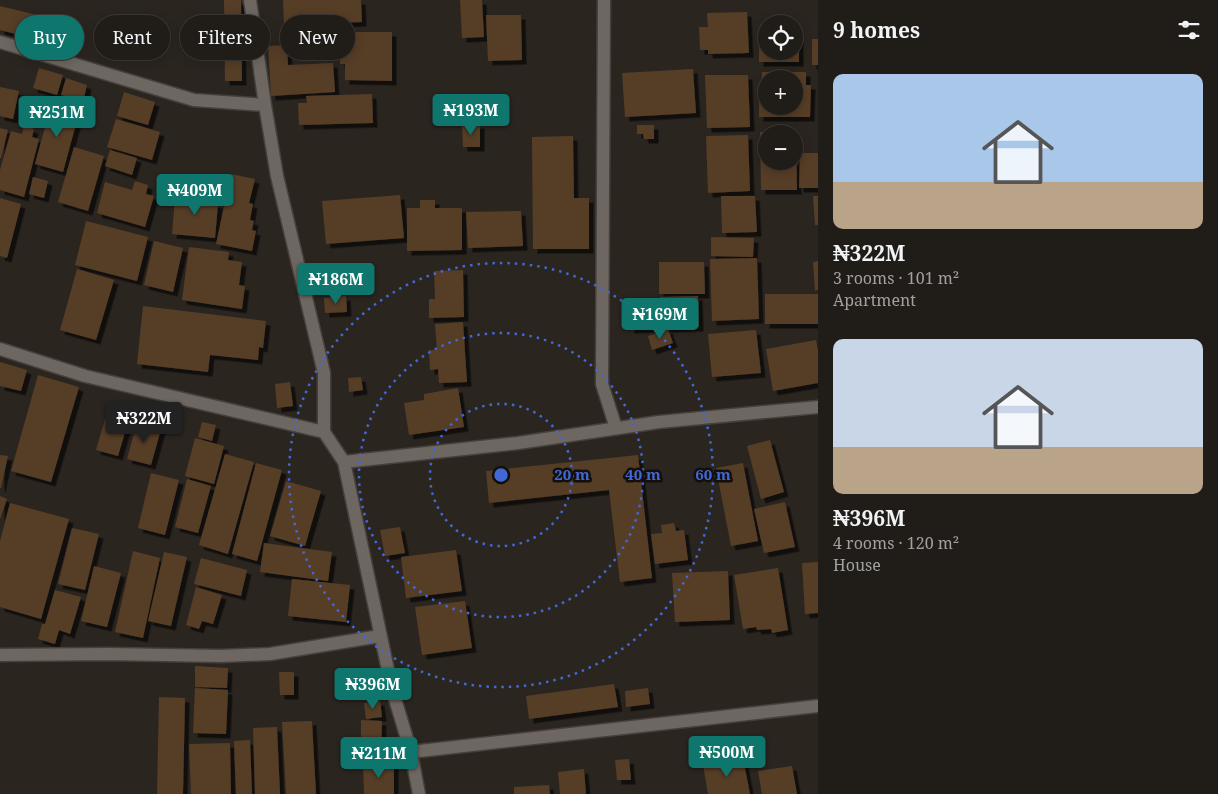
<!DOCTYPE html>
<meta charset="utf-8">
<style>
body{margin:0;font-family:"Noto Serif",serif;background:#2d2925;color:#f1f3f6;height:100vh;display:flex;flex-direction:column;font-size:19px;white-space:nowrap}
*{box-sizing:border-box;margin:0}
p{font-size:16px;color:#a2a1a2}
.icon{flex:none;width:28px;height:28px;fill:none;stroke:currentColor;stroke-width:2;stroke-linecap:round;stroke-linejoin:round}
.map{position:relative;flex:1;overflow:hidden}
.drawer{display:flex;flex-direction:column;background:#201c18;width:400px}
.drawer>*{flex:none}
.top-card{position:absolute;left:15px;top:15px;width:475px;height:45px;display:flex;gap:10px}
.fabs{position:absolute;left:758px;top:15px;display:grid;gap:10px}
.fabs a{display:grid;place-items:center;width:45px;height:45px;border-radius:50%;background:#201c18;box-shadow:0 2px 12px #0003,0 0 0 1px #3d3a37;font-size:25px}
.price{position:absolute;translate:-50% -42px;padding:0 11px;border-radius:5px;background:#0f766e;color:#fff;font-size:16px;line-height:32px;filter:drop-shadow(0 1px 2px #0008)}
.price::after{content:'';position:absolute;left:50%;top:30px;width:15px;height:11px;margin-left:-8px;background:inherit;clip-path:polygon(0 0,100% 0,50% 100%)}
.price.on{background:#222;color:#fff}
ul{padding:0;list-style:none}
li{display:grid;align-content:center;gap:10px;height:265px;padding:0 15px}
li span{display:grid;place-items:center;height:155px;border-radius:10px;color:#555}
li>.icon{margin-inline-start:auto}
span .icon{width:90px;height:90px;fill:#fffc;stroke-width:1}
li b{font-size:21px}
h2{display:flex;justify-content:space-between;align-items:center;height:60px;padding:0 15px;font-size:21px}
.tag{padding:0 18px;border-radius:22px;background:#201c18;box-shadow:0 2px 12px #0003,0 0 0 1px #3d3a37;font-size:18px;line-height:45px}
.tag.on{background:#0f766e;color:#fff}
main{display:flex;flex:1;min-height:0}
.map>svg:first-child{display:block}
</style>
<main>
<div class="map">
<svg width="818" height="794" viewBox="0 0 818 794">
<defs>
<filter id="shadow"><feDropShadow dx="4.5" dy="4.5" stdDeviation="0" flood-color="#0009"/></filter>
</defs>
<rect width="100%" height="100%" fill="#2b2520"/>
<path fill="#563d27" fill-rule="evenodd" filter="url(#shadow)" d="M224,0H241L242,81H225Z
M283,0H361L362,22L284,25Z
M460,0H482L484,37L462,38Z
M0,6L57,20L51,43L0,30Z
M747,12L749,53L708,54V50H700L699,27H708L707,13Z
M486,15H521L522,60L488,61Z
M346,32H392V81L345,80V64H340V44L346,45Z
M759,39H766V51H794V39H799V62H759Z
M812,39H818V65H812Z
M287,45L288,65L333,63L335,92L271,96L268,46Z
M39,68L63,75L57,95L33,88Z
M693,69L696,113L625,117L622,73Z
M762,72H806V85H811L810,117H759V90H761ZM766,79H794V106H766Z
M705,75H748L750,127L707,128Z
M66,78L87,85L83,102L61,95Z
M0,87L19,91L13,119L0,116Z
M124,92L155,102L148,125L117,116Z
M372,94L373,123L299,125L298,103H307L306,96Z
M51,105L79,113L63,172L35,164Z
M116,119L160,132L152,160L107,147Z
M480,124V147H463L462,125Z
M637,125H654V139H644L643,134H637Z
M24,126L34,129L32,137L39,139L24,197L0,190V170L11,131L22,134Z
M0,128L8,130L1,158H0Z
M760,132H796L797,190H761ZM766,134H794V161H766Z
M748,135L750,191L708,193L706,136Z
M573,136L574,198H589V249H533L532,137Z
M74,147L104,156L88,211L58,202Z
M110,150L137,158L132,175L105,166Z
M800,153H818V188H799Z
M231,174L255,179L249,203L253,204L250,220L254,221L252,230L256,231L252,251L216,244Z
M33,177L48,181L44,198L29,194Z
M135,181L148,185L146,194L154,196L145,227L97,213L105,182L132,190Z
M192,191L209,193L208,202L218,204L215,238L172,234L175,199L191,201Z
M400,195L404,238L326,244L322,201Z
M721,196H755L757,232L722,233Z
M813,196H818V225H815Z
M0,198L21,204L7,258L0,256Z
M420,200H435V208H462V250L407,251V208H420Z
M521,211L523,246L468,248L466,212Z
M86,221L148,237L137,281L75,265Z
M711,237L754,238L753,257L711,256Z
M154,241L183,248L173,292L144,285Z
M189,247L229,252L228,260L242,262L239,285L245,286L242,309L182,300Z
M757,258L759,319L712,321L710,259Z
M818,261V290L815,291L813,262Z
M659,262H704L705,294H659Z
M77,269L114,280L96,340L60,330Z
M463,270L464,317L429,318V299H435L434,271Z
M765,294H818V324H765Z
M346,296L347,312L325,313L324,298Z
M698,296L699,327L661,328L660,297Z
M143,306L266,321L263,348L259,347L258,360L210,355L208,372L137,364Z
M649,314V328L630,329V315Z
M463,322L467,382L439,383L438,369L430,370L429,350H437L435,324Z
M668,329L673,343L652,350L648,336Z
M756,330L761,373L712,377L708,334Z
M816,340L818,350V383L773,391L766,349Z
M0,362L27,370L21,391L0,386Z
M38,375L79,387L51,482L11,471Z
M361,377L363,390L349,392L348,378Z
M290,382L293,406L277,408L275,384Z
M458,388L464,427L409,435L404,403L424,400V394Z
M106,416L128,422L118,456L96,450Z
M137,422L161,429L151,465L127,459Z
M202,422L216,425L212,441L198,437Z
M195,438L224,446L214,484L185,476Z
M770,440L784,492L761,499L747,446Z
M225,454L254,462L228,554L199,545Z
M0,455L8,456L1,488H0Z
M638,455L652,578L620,582L609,490L489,503L486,471Z
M256,463L282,470L257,561L232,554Z
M743,463L758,541L731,546L716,468Z
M151,473L179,480L165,535L138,528Z
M187,479L211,486L198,533L175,527Z
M286,481L321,491L305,546L270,536Z
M0,496L7,499L0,519Z
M785,502L795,547L764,553L754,509Z
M10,503L69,519L41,619L0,607V541Z
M674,523L676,531L684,530L688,560L655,564L651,534L662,533L661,525Z
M400,527L405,553L385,556L380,530Z
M72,528L99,534L85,590L58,584Z
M264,543L332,552L328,581L260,572Z
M456,550L462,591L406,598L401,557Z
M133,551L160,558L143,638L115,632Z
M164,552L187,557L171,626L148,621Z
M201,558L247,570L241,596L194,584Z
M818,562V613L805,614L802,563Z
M94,566L121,573L107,627L81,621Z
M778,568L788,630L772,633L771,629L757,630L756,627L743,629L734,575Z
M728,571L730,620L675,622L672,573Z
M292,579L350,585L346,622L288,616Z
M196,587L222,595L213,624L202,621L199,629L186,625Z
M55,590L81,597L70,634L59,630L55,644L38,639L42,624H45Z
M465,601L472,648L422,655L415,607Z
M195,666L228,668L227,688L195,687Z
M279,672H294V695H280Z
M614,684L618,707L529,719L526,696Z
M195,688L228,690L226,734L193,733Z
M648,688L650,704L626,707L625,691Z
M159,697L185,698L183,794H157Z
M380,701L382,717L366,719L364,703Z
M361,720L382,721L381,757L361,756Z
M312,721L316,794H286L282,722Z
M277,727L280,794H255L253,728Z
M250,740L252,794H236L234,741Z
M230,743L231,794H191L189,744Z
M743,758L750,794H708L703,765Z
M629,759L631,780H617L615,760Z
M363,764H394V794H364Z
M792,766L797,794H762L758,771Z
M584,769L586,794H560L558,772Z
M549,785L550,794H514V787Z"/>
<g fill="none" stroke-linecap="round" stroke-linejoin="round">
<defs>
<path id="minor" d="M250,0L265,105L277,176L324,373V432L344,462L392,689L411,752L419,794
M604,0L602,384L616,428
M0,42L194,100L265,105
M0,349L85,376L324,432
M344,462L518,443L659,422L818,407
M0,655L108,654L221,656L270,654L380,636
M411,752L818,706"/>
</defs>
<use href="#minor" stroke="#46403d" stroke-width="15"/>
<use href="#minor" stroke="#6e6761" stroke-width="12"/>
</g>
<g fill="none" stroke="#4268d6" stroke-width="2.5" stroke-dasharray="2.5 5">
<circle cx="501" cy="475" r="71"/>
<circle cx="501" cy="475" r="142"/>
<circle cx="501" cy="475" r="212"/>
</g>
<circle cx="501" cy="475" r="8" fill="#4268d6" stroke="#120f0d" stroke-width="2.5"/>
<g font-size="15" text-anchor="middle" font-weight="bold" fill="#4268d6" stroke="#120f0d" stroke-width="5" stroke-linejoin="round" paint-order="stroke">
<text x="572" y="480">20 m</text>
<text x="643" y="480">40 m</text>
<text x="713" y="480">60 m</text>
</g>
</svg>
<div class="fabs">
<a><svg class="icon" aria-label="locate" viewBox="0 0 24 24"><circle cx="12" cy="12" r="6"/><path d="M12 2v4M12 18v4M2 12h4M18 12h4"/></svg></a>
<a>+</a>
<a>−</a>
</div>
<b class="price" style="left:471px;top:136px">₦193M</b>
<b class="price" style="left:57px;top:138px">₦251M</b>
<b class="price" style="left:195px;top:216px">₦409M</b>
<b class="price" style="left:336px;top:305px">₦186M</b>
<b class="price" style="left:660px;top:340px">₦169M</b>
<b class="price on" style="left:144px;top:444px">₦322M</b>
<b class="price" style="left:373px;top:710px">₦396M</b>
<b class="price" style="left:727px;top:778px">₦500M</b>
<b class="price" style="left:379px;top:779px">₦211M</b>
<div class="top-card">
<a class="tag on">Buy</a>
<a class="tag">Rent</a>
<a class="tag">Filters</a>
<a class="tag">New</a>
</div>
</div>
<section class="drawer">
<h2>9 homes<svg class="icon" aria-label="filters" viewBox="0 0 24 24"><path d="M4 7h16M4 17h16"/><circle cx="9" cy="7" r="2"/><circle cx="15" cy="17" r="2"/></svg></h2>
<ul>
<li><span style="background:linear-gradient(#a9c7e8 70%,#b9a48a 0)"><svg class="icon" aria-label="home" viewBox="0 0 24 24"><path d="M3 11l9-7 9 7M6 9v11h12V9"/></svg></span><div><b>₦322M</b><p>3 rooms · 101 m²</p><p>Apartment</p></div></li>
<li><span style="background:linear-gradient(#c9d6e8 70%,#b9a48a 0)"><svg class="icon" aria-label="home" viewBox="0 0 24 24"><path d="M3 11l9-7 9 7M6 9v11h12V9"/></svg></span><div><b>₦396M</b><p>4 rooms · 120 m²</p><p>House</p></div></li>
</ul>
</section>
</main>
